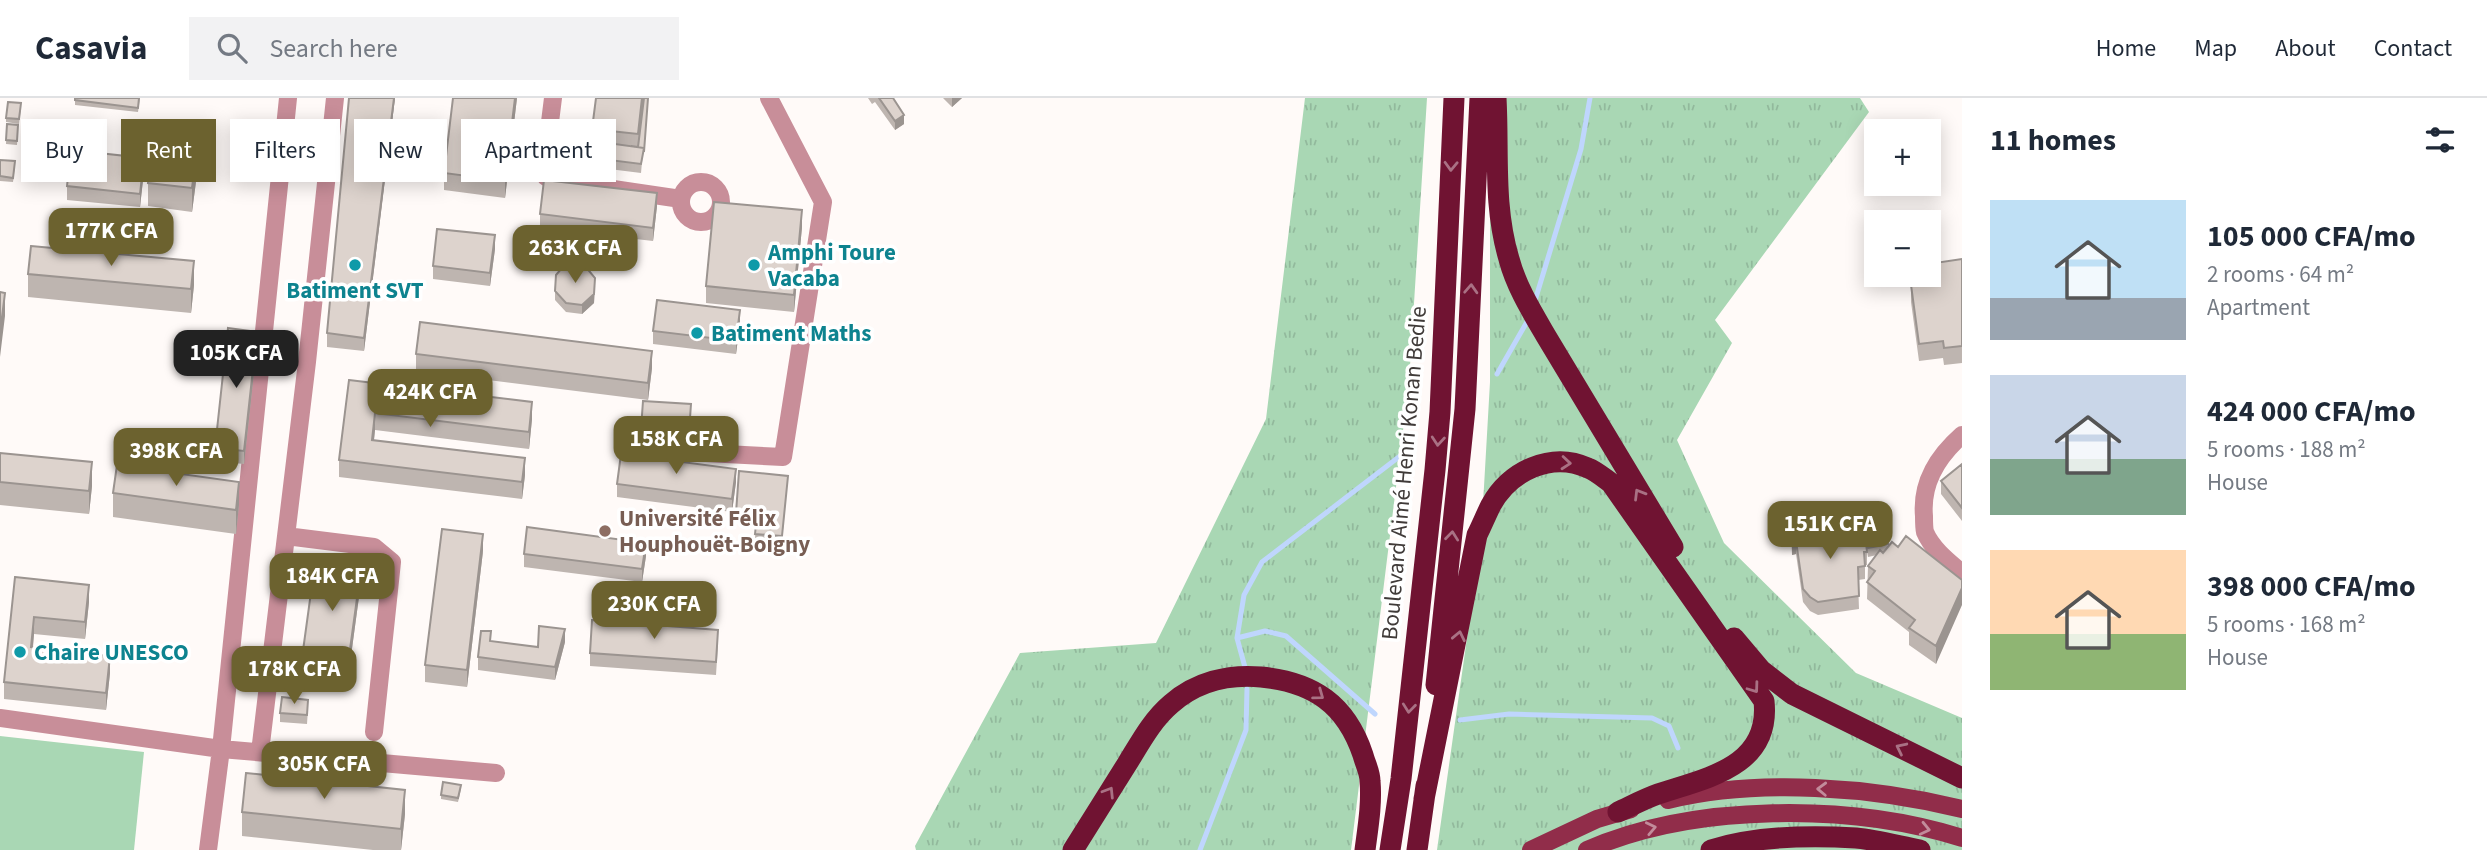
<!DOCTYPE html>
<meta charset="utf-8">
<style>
body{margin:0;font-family:"Source Sans 3",sans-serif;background:#f2f2f3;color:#1f2937;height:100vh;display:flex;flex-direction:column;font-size:26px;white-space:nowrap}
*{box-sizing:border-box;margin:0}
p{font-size:23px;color:#747a83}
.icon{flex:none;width:38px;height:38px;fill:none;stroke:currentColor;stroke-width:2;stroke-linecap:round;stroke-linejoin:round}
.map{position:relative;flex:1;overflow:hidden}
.sheet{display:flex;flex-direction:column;background:#fff;width:525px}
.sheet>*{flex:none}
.banner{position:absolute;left:21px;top:21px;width:665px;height:63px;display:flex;gap:14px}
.tools{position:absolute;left:1864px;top:21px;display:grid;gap:14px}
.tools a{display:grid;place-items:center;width:77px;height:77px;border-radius:0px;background:#fff;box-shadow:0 4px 18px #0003;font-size:35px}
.price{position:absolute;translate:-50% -60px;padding:0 16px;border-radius:14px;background:#6c622f;color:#fff;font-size:23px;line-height:46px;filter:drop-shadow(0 2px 4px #0008)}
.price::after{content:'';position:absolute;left:50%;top:42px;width:21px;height:16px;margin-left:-10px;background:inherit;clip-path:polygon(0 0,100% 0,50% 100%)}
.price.active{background:#222;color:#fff}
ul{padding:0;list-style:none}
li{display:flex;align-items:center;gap:21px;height:175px;padding:0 28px}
li span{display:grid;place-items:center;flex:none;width:196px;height:140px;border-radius:0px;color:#555}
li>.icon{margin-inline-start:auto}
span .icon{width:84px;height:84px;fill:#fffc;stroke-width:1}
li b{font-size:30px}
h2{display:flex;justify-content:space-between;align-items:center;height:84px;padding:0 28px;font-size:30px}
.tag{padding:0 24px;border-radius:0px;background:#fff;box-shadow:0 4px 18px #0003;font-size:24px;line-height:63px}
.tag.active{background:#6c622f;color:#fff}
header{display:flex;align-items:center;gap:42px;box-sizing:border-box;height:98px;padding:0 35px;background:#fff;border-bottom:2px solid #e0e1e3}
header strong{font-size:33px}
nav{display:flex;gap:38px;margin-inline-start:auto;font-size:24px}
.search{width:490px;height:63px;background:#f2f2f3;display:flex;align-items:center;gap:18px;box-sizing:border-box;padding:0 24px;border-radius:0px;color:#747a83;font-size:26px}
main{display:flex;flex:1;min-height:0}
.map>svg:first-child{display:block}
</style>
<header>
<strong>Casavia</strong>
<div class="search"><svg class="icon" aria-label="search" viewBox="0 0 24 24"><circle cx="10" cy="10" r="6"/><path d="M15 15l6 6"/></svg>Search here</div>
<nav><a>Home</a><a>Map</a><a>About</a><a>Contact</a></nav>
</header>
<main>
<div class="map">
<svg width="1962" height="752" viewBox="0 0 1962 752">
<defs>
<pattern id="grass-tufts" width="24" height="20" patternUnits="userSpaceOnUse" patternTransform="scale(1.75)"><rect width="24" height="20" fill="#a9d7b4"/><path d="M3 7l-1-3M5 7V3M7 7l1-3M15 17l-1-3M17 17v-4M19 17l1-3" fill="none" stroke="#92b99c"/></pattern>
</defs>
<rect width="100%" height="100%" fill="#fffaf8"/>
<path fill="url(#grass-tufts)" d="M1305,0H1427L1409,284L1351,752H916L915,748L1020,555L1156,545L1266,321Z
M1490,0H1860L1869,14L1715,222L1732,245L1677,342L1724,445L1856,575L1962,620V752H1437L1481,441L1490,284Z"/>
<path fill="#a9d7b4" d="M0,638L144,654L134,752H0Z"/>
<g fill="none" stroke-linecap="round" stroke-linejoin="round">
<path stroke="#bfd6fd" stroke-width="5" d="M1534,206L1581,51L1590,0
M1497,276L1528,222
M1237,540L1265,533L1286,538L1375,616
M1246,573L1237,540L1244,497L1262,464L1404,355
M1460,622L1509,616L1652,620L1669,628L1678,650
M1200,752L1246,632L1247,591"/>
<path stroke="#c88e99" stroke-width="18" d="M553,0L544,72L546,79L552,82L681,101
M681 104a20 20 0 1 1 40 0a20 20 0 1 1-40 0Z
M1962,337C1937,359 1921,385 1924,418C1924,423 1924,430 1925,434C1932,451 1949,464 1962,475
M628,351L783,359L823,104L769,0
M286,438L374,449L392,464L374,634
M0,620L221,651L496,675
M260,654L307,264L335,0
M208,752L221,651L288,0"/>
<path stroke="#912d4a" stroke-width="18" d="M1668,702C1759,680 1872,689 1962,711
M1531,752L1597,721L1631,711
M1587,752C1694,705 1851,705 1962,740"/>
<path stroke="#701332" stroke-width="21" d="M1496,0C1499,54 1493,108 1509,161C1516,188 1532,214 1546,238L1673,449
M1734,540L1761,572L1792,596L1962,680
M1436,587L1465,311L1480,0
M1424,701L1477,437C1482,427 1486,417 1491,407C1510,373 1551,353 1588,370C1596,373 1604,380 1611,385L1764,603C1771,669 1706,680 1658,696C1644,701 1631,708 1618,714
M1073,752C1091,723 1109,695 1127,666C1140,645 1152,622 1171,606C1196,584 1228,576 1261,579C1313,584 1346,606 1363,657C1365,665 1370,674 1370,683C1372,706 1368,729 1365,752
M1390,752L1401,681L1435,372L1440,314L1454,0
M1417,752L1426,688
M1711,752C1756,738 1808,737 1856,740C1877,742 1899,748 1920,752"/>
</g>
<path fill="#beb5b0" d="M75,0H140L138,14L75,7Z
M349,0H395L364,253L327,249V235Z
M517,0L505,100L444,92V75Z
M648,0L641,75L577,67V58L592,43V31Z
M868,0H893L904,26L895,32L875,4L872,6Z
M943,0H962L952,9Z
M21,10L19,26L6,24V20Z
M7,26L18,27L17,47L6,46Z
M0,62L15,68L13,84L0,83Z
M144,73L140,109L67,102V88Z
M197,76L192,114L148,108V85Z
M657,108L653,143L540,130V116Z
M802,129L794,214L706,205V188Z
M495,151L490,188L433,181V168Z
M1962,161V265L1944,267L1943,260L1919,263L1911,204V187L1917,186V177H1928Z
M28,176L194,187L191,215L28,199Z
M595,189L594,205L582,216L566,214L555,202V193Z
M740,225L736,256L653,246V233Z
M257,247L244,366L215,363V350Z
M416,256L652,270L648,302L416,273Z
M349,282L532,321L529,351L375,332L374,342L525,377L522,401L339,379V362Z
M643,303L691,306L689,338L641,335Z
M0,355L92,388L89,416L0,407Z
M1962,366V423L1941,396V383Z
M788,378L782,443L755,441L756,422L736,420V415Z
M736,384L732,414L617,399V386Z
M113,395L239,407L236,436L113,419Z
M1883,413L1888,449H1898L1962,482L1936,566L1909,547V534L1867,501L1868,468L1877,457L1868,459L1865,439L1867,454V467H1865V481L1858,482L1859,511L1818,517L1810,513L1803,504L1796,456L1792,457L1791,436L1808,428L1820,434L1863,426V416Z
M483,453L467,589L425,584V567Z
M524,456L646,458L642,484L524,469Z
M15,479L89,504L85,541L34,536L33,550L110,575L106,612L4,601V584Z
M361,484L348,580L302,573V560Z
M491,543L538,549L565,544L555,582L478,572V559Z
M718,546L716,577L590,568V555Z
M308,611L307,626L280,624V615Z
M461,691L458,704L441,701V697Z
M242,714L405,716L401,752H373L242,738Z"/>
<path fill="#9b9490" d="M394,0H395L364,253V240Z
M515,0H517L505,100V83Z
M952,0H962L952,9Z
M904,17V26L895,32V23Z
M197,52V76L192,114V90Z
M144,60V73L140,109V96Z
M657,95V108L653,143V130Z
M802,112V129L794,214V197Z
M495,137V151L490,188V175Z
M194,163V187L191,215V191Z
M595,180L594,205L582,216V207Z
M5,195V218L0,259V235Z
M740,212V225L736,256V243Z
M257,234V247L244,366V353Z
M652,253V270L648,302V285Z
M532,304V321L529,351V334Z
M375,315V332L372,359V342Z
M525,360V377L522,401V384Z
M92,364V388L89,416V393Z
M736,371V384L732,414V401Z
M239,384V407L236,436V412Z
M483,436V453L467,589V572Z
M1796,443V456L1792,457V444Z
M646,445V458L642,484V471Z
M361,471V484L348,580V566Z
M89,487V504L85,541V524Z
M1962,490V507L1936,566V548Z
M34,519V536L31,566V549Z
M565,531V544L555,582V569Z
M110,558V575L106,612V595Z
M405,692V716L401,752V731Z"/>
<path fill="#ddd3cd" stroke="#9b9490" stroke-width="2" d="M75,0H139L138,10L75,2Z
M349,0H394L364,240L327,235Z
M453,0H515L505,83L444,75Z
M596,0H642L638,36L592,31Z
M644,0H648L644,54V50L631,48L638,49Z
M879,0H893L904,17L895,23Z
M8,4L21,5L19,21L6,20Z
M7,26L18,27L17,43L6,42Z
M579,41L644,50L641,66L577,58Z
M152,47L197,52L192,90L148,85Z
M71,52L144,60L140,96L67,88Z
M0,62L15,63L13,80L0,78Z
M544,82L657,95L653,130L540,116Z
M714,104L802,112L794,197L706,188Z
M437,131L495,137L490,175L433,168Z
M31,148L194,163L191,191L28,176Z
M1962,161V248L1944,250L1943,243L1919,246L1911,187L1919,186L1918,177H1928V166Z
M569,167L585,168L595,180L594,196L582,207L566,205L555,193L556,177L561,171Z
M0,194L5,195L0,235Z
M657,202L740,212L736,243L653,233Z
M420,224L652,253L648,285L416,256Z
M228,230L257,234L244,353L215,350Z
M349,282L532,304L529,334L375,315L372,342L525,360L522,384L339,362Z
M643,303L691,306L689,334L641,331Z
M0,355L92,364L89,393L0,384Z
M621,356L736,371L732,401L617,386Z
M1962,366V410L1941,383Z
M117,367L239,384L236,412L113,395Z
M739,373L788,378L782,438L755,436L757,417L736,415Z
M1883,413L1888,446L1868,450L1863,416Z
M1799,423H1803L1808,428H1813V431L1817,430L1820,434L1864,426L1867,454H1864L1865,468L1858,469L1859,498L1818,504L1810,499L1803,491L1796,443L1792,444L1791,436Z
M527,429L646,445L642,471L524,456Z
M442,431L483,436L467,572L425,567Z
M1906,438L1962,482V490L1936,548L1909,530L1915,522L1867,484L1875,473L1868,468L1880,452L1883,455L1892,444L1898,449Z
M315,465L361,471L348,566L302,560Z
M15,479L89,487L85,524L34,519L31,549L110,558L106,595L4,584Z
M592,522L718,532L716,564L590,555Z
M539,528L565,531L555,569L478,559L481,533H491L490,543L538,549Z
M282,599L308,602L307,617L280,615Z
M246,675L405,692L401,731L242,714Z
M443,684L461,687L458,700L441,697Z"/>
<defs><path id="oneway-chevron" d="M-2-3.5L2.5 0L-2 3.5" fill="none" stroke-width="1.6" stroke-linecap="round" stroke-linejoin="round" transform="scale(1.75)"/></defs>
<g stroke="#a97184">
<use href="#oneway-chevron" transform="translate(1451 68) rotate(92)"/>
<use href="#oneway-chevron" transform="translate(1471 191) rotate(-87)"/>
<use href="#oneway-chevron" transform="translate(1438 343) rotate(95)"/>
<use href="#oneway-chevron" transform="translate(1566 365) rotate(5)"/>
<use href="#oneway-chevron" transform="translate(1639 396) rotate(-121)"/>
<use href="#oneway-chevron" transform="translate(1452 438) rotate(-84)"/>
<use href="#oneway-chevron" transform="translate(1459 538) rotate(-78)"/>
<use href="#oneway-chevron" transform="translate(1754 590) rotate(54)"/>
<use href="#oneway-chevron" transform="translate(1319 597) rotate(36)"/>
<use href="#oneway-chevron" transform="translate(1409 610) rotate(96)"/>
<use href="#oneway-chevron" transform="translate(1901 650) rotate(-154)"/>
<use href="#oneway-chevron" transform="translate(1109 694) rotate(-58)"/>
</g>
<g stroke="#c28c9b">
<use href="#oneway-chevron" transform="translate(1822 691) rotate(-178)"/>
<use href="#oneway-chevron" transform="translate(1651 730) rotate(-12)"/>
<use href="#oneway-chevron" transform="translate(1925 731) rotate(13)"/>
</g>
<g fill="#0f9aa8" stroke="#fff" stroke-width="2.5">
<circle cx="355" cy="167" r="7"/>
<circle cx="754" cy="167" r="7"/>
<circle cx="697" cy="235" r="7"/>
<circle cx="20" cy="554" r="7"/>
</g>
<circle fill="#8d6e63" stroke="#fff" stroke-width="2.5" cx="605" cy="433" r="7"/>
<g text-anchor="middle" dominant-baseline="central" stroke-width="7" stroke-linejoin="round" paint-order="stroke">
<g font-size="23" font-weight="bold" fill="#0d838f" stroke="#fff" text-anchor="start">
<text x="768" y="154">Amphi Toure<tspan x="768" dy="26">Vacaba</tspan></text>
<text x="355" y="192" text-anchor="middle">Batiment SVT</text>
<text x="711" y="235">Batiment Maths</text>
<text x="34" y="554">Chaire UNESCO</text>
</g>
<g font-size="23" fill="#403b39" stroke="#fff">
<text transform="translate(1404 375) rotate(-85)">Boulevard Aimé Henri Konan Bedie</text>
</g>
<g font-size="23" font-weight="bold" fill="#785e54" stroke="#fff" text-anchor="start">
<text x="619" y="420">Université Félix<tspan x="619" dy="26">Houphouët-Boigny</tspan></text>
</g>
</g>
</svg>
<div class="tools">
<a>+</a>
<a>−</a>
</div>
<b class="price" style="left:111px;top:170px">177K CFA</b>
<b class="price" style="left:575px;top:187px">263K CFA</b>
<b class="price active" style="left:236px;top:292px">105K CFA</b>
<b class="price" style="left:430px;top:331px">424K CFA</b>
<b class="price" style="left:676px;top:378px">158K CFA</b>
<b class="price" style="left:176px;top:390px">398K CFA</b>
<b class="price" style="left:1830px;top:463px">151K CFA</b>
<b class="price" style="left:332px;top:515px">184K CFA</b>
<b class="price" style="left:654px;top:543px">230K CFA</b>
<b class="price" style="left:294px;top:608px">178K CFA</b>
<b class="price" style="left:324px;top:703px">305K CFA</b>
<div class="banner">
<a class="tag">Buy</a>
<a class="tag active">Rent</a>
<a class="tag">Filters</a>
<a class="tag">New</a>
<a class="tag">Apartment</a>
</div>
</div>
<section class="sheet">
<h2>11 homes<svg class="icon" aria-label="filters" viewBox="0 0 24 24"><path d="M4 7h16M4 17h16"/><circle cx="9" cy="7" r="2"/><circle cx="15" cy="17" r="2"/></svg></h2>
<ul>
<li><span style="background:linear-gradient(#bfe0f5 70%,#9aa5b1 0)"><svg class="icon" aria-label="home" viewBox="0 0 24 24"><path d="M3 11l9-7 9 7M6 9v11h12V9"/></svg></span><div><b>105 000 CFA/mo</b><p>2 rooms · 64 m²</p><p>Apartment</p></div></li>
<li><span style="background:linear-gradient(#c9d6e8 60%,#7fa58c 0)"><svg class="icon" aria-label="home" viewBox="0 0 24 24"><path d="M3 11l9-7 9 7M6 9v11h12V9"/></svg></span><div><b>424 000 CFA/mo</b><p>5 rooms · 188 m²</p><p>House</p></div></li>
<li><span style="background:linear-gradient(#ffd9b3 60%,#8fb573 0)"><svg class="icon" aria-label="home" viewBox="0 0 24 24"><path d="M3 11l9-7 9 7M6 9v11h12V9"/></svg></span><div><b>398 000 CFA/mo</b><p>5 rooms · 168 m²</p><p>House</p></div></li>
</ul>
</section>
</main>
